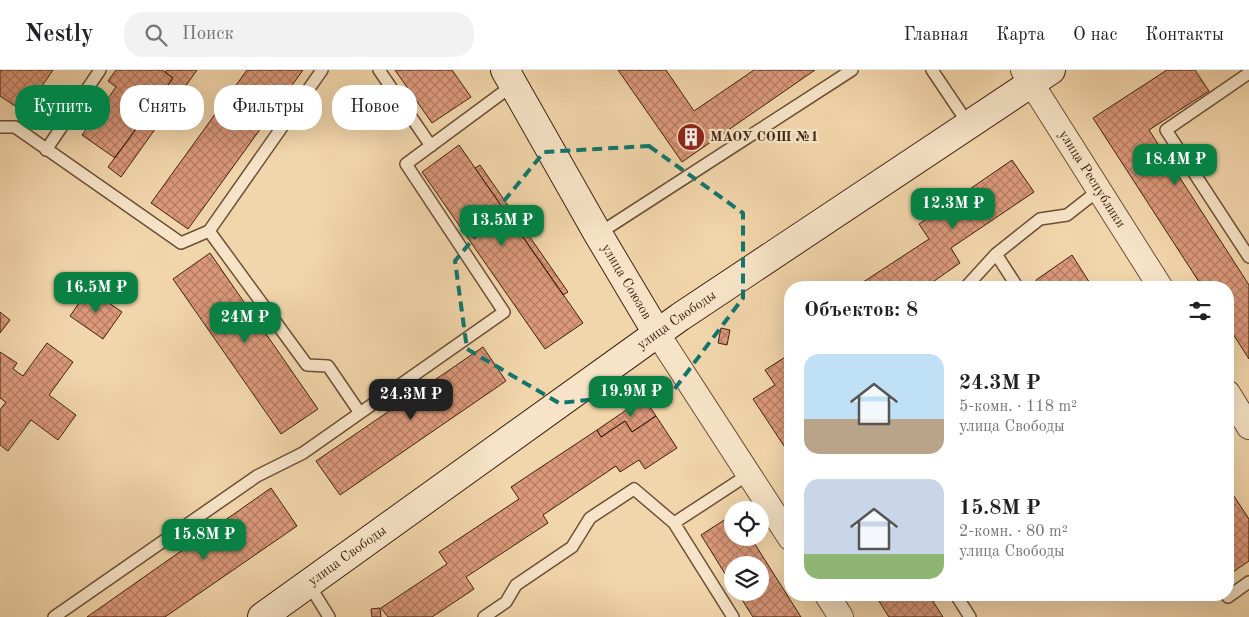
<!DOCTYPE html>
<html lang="ru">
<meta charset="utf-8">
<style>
body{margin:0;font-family:"Old Standard TT",serif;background:#f2f2f2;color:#202124;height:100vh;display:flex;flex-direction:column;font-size:19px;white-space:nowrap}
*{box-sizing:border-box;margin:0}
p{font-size:16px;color:#757577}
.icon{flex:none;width:28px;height:28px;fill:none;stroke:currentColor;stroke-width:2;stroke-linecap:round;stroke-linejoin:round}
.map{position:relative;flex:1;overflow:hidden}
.sheet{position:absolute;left:784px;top:211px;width:450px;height:320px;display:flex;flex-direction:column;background:#fff;border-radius:20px;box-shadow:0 5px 20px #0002}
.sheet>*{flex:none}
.banner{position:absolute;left:15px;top:15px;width:475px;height:45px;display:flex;gap:10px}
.controls{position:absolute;left:724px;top:431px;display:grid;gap:10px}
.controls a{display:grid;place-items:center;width:45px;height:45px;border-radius:50%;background:#fff;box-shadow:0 5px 20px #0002;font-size:25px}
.price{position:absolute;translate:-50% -42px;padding:0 11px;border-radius:10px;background:#0b8043;color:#fff;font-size:16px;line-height:32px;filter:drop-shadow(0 1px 2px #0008)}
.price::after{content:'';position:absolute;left:50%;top:30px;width:15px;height:11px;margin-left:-8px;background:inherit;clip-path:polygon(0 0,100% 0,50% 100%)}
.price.selected{background:#222;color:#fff}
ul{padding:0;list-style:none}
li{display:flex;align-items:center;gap:15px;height:125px;padding:0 20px}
li span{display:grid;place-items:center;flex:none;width:140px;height:100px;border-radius:15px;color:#555}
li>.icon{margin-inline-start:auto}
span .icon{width:60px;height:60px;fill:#fffc;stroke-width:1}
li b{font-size:21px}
h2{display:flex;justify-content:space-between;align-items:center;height:60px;padding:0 20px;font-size:21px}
.tag{padding:0 18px;border-radius:20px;background:#fff;box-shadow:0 5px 20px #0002;font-size:18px;line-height:45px}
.tag.selected{background:#0b8043;color:#fff}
header{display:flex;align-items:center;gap:30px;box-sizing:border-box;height:70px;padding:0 25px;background:#fff;border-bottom:1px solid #e0e0e0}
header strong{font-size:24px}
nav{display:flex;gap:28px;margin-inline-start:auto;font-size:18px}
.search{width:350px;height:45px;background:#f2f2f2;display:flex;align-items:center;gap:12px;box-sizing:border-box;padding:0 18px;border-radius:20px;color:#757577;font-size:19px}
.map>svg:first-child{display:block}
</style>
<header>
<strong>Nestly</strong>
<div class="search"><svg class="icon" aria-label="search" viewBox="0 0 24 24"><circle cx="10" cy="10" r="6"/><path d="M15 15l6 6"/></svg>Поиск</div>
<nav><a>Главная</a><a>Карта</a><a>О нас</a><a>Контакты</a></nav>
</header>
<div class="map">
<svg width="1249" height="547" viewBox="0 0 1249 547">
<defs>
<pattern id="building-cross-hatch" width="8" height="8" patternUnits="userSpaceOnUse" patternTransform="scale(1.25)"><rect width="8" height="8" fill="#db997a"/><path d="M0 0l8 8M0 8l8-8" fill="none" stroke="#b37c63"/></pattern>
</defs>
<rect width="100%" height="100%" fill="#f2d6ab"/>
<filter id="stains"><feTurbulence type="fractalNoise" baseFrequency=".004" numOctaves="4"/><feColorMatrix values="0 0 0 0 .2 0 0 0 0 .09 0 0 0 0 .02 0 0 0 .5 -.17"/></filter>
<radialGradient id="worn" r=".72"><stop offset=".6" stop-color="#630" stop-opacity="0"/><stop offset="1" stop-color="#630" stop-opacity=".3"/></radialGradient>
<path fill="url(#building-cross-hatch)" stroke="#412210" d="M0,0H53L24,42L0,26Z
M116,0H162L173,8L115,88L82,65L116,17L108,11Z
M167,0H197L121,107L108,97L173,8L165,2Z
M247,0H303L188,159L151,133Z
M395,0H452L471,27L432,53Z
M618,0H666L694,41L754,0H815L682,92Z
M1167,0H1195L1209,21L1149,60L1249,215V289L1228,256V218H1203L1093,48Z
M459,75L583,253L545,279L422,102Z
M1012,90L1034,122L951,178L960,193L924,218H854L929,169L919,154Z
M480,95L568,222L563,225L475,98Z
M210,183L318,339L281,364L173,209Z
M1072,185L1093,218H1041L1036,210Z
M89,219L122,242L103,269L70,246Z
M0,242L10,250L0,263Z
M721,258L730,260L727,275L718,273Z
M47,273L73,292L49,325L76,345L58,370L31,350L8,381L0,375V340L6,332L0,328V282L17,293L13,299L23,306Z
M483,277L506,311L340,425L316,391Z
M790,284V385L753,329L775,315L765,300Z
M644,328L656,346L632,362L625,351L601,367L597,360Z
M656,346L677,378L645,399L639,390L620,402L616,396L543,445L548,453L466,507L474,519L432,547H388L381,538L447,494L439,482L519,429L511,417L597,360L601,367L625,351L632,362Z
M1228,417L1249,449V491L1233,502L1228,495Z
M271,418L297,456L165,547H87Z
M732,445V468H751L801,547H753L737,522H760V495H732V515L701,465Z
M875,525H929L943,547H889Z
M380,538L381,547H372L371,539Z"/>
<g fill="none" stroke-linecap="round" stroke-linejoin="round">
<defs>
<path id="lane" d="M379,0L431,76
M932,0L969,55
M1249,3L1166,60L1249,187
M0,57H15L181,173L209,161L322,0
M46,80L100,0
M209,161L307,295L328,296L360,343L504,242L406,94L513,15
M598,164L852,0
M965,218L996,184
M1018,218L996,184L1040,149L1067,145L1099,120
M308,513L329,547
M956,525L970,547
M1227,525L1228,527L1249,512
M54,547L257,406L303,383L360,343
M484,547L506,532L516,515L572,477L590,448L634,419L674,453
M733,547L674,453L749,404"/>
<g id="street">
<path id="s1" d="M1023,0L1161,218"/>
<path d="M657,263L790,468"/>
<path d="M1228,323L1249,357"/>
<path d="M827,525L841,547"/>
</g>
<g id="secondary">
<path id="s2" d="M505,0L598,164L657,263"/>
<path id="s3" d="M262,547L680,247L1051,0"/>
</g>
</defs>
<use href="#lane" stroke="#6d4f37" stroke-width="14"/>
<use href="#street" stroke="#6d4f37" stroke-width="26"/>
<use href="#secondary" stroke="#412210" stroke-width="30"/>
<use href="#lane" stroke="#f7e4c8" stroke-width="11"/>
<use href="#street" stroke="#f7e4c8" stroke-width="24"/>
<use href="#secondary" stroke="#f7e4c8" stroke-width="28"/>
</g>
<path fill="none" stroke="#0f766e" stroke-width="4" stroke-dasharray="10 6" stroke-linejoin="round" d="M649,76L743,143V228L673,321L559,333L467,279L455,191L544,82Z"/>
<defs>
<symbol id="building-disc" viewBox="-11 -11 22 22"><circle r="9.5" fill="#8f2418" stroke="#f7e4c8"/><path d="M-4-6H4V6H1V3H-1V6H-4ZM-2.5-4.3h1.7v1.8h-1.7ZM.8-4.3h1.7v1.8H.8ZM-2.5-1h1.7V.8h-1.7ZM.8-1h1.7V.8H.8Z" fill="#fff"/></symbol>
</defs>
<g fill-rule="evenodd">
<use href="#building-disc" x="675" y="51" width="32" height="32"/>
</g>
<g text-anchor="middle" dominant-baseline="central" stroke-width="4.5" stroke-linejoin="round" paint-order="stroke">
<g font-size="14" font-weight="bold" fill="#412210" stroke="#f7e4c8" text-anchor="start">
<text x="710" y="67">МАОУ СОШ №1</text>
</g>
<g font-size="14" fill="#412210" stroke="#f7e4c8">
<text stroke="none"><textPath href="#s1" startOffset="129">улица Республики</textPath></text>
<text stroke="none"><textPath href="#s2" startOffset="244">улица Союзов</textPath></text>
<text stroke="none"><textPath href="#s3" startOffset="510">улица Свободы</textPath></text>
<text stroke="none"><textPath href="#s3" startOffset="105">улица Свободы</textPath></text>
</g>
</g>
<rect width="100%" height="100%" filter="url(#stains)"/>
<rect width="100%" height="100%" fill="url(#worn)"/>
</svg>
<div class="controls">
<a><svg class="icon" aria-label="locate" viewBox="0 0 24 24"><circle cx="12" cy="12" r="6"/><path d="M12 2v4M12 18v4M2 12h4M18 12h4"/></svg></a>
<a><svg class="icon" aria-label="layers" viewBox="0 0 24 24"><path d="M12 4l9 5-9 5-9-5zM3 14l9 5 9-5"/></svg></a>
</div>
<b class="price" style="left:1175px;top:116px">18.4M ₽</b>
<b class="price" style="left:953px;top:160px">12.3M ₽</b>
<b class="price" style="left:502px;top:177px">13.5M ₽</b>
<b class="price" style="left:96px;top:244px">16.5M ₽</b>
<b class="price" style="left:245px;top:274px">24M ₽</b>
<b class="price" style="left:631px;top:348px">19.9M ₽</b>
<b class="price selected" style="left:411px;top:351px">24.3M ₽</b>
<b class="price" style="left:204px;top:491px">15.8M ₽</b>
<div class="banner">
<a class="tag selected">Купить</a>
<a class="tag">Снять</a>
<a class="tag">Фильтры</a>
<a class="tag">Новое</a>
</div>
<section class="sheet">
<h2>Объектов: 8<svg class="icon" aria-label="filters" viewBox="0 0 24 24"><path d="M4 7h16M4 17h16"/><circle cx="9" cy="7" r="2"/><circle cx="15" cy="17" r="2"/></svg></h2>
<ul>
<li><span style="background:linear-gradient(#bfe0f5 65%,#b9a48a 0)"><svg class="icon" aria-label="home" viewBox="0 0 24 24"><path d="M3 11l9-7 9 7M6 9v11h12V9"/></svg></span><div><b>24.3M ₽</b><p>5-комн. · 118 m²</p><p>улица Свободы</p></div></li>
<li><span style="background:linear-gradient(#c9d6e8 75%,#8fb573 0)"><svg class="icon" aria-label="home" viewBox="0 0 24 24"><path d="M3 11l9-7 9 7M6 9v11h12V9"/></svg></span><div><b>15.8M ₽</b><p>2-комн. · 80 m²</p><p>улица Свободы</p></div></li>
</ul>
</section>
</div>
